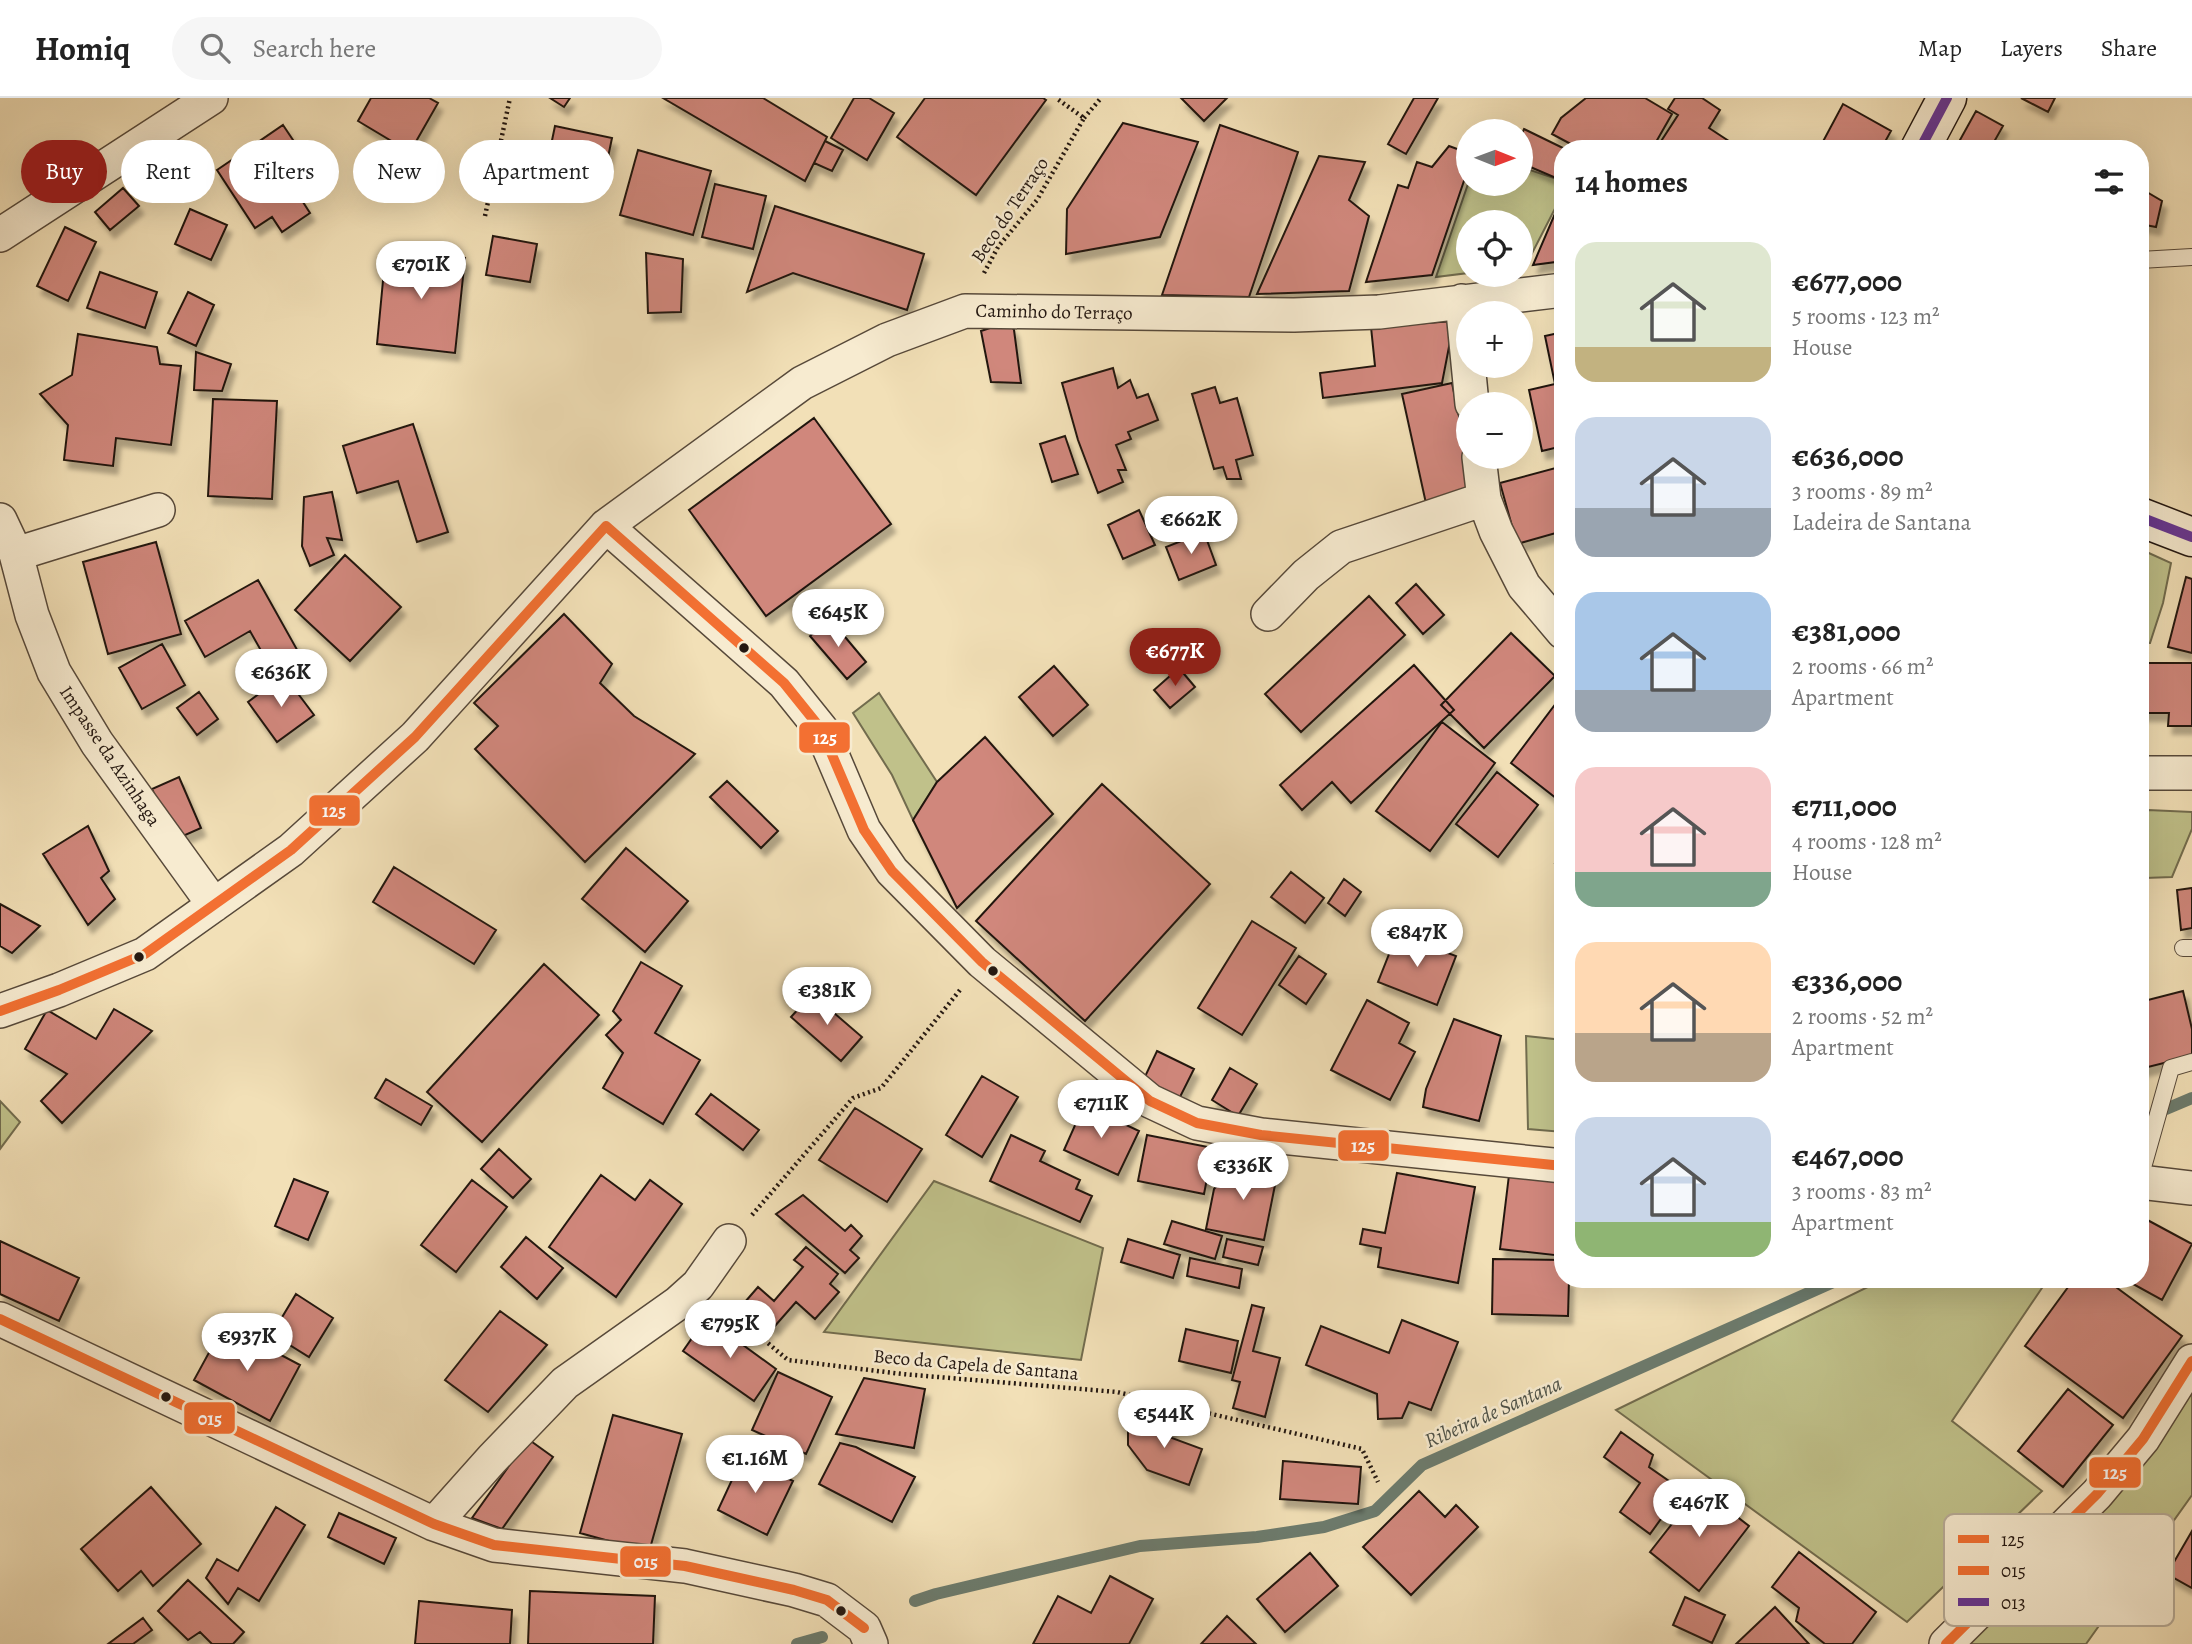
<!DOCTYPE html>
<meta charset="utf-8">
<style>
body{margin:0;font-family:Alegreya,serif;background:#f6f6f6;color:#222;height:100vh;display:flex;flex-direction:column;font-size:26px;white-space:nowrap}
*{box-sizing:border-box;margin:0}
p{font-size:23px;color:#767676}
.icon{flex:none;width:38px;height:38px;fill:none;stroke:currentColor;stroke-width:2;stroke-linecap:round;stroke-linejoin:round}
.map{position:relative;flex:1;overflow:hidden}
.drawer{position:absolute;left:1554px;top:42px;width:595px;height:1148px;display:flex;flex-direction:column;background:#fff;border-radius:28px;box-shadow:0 7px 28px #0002}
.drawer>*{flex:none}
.hud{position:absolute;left:21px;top:42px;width:665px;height:63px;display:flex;gap:14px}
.needle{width:46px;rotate:91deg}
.buttons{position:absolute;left:1456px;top:21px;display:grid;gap:14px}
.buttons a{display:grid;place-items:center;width:77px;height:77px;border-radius:50%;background:#fff;box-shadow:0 7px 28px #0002;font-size:35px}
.price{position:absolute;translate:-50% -60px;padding:0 16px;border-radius:24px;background:#fff;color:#222;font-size:23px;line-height:46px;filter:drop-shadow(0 2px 4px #0008)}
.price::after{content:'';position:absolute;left:50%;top:42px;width:21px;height:16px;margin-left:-10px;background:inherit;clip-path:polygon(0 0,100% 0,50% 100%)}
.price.on{background:#8f2418;color:#fff}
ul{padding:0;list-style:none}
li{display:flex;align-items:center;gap:21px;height:175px;padding:0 21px}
li span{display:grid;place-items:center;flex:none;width:196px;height:140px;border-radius:21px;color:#555}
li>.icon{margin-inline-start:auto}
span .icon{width:84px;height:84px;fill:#fffc;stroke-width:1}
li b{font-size:30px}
h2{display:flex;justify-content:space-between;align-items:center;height:84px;padding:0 21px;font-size:30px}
.pill{padding:0 24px;border-radius:32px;background:#fff;box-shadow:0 7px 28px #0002;font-size:24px;line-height:63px}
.pill.on{background:#8f2418;color:#fff}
header{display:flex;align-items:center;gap:42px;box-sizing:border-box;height:98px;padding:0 35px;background:#fff;border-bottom:2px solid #e0e0e0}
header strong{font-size:33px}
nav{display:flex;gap:38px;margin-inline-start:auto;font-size:24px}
.search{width:490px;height:63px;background:#f6f6f6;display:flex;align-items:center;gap:18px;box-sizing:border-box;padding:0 24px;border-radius:38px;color:#767676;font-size:26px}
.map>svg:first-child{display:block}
</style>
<header>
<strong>Homiq</strong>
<div class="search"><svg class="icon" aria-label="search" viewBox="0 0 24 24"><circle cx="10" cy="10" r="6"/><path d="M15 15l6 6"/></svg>Search here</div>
<nav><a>Map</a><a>Layers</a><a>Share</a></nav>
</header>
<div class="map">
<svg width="2192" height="1546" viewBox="0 0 2192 1546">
<defs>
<filter id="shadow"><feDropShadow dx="4.5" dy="8" stdDeviation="2" flood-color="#0004"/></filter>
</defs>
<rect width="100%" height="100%" fill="#f2e0b7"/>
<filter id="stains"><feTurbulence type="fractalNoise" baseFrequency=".00286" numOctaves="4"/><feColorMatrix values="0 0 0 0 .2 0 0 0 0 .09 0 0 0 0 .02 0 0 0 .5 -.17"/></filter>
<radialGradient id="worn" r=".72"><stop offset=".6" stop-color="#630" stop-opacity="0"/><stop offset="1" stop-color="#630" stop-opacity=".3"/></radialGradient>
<path fill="#c0c18a" stroke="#726c4e" stroke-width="2" d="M1521,69L1563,83V95L1526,167L1521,168V124H1468V175L1436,179L1468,86H1521Z
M2140,451L2171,465L2163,505L2150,545H2140Z
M879,595L937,684L913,722L892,677L853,615Z
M2148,712L2192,714V731L2172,779L2145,780Z
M1526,938L1563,942V1034L1528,1031Z
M0,1003L20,1024L0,1051Z
M934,1083L1103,1150L1081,1262L824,1234Z
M1884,1181H2048L1952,1323L2042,1393L1907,1524L1616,1312Z
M2192,1295V1397L2086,1546H1962L2173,1319Z"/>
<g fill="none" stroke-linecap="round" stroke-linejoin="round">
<path stroke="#6c7b6d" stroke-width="12" d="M2166,1011L2192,1000
M915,1503L936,1496L1140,1448L1257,1439L1324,1429L1375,1413L1422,1367L1840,1181
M797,1546L822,1539"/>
</g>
<path fill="#d0877b" stroke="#231711" stroke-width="2" filter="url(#shadow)" d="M371,0H429L438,5L410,54L358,23Z
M550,0H570L564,9Z
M663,0H763L827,39L805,83Z
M854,0H869L894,15L867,62L831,40Z
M925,0H1043L1046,2L976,97L897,39Z
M1181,0H1227L1204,23Z
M1414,0H1438L1406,56L1388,46Z
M1586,0H1645L1672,16L1652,51H1580L1552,36L1561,20Z
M1675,0H1702L1720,12L1709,30L1741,51H1656L1678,17L1668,11Z
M2021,0H2055L2048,14Z
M1843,6L1891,33L1881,51H1819Z
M1976,13L2003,28L1990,51H1955Z
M1123,25L1198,44L1160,139L1066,156L1067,111Z
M283,27L313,72L292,87L310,115L282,134L272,119L255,130L217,72Z
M1220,27L1298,54L1249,199L1162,197Z
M555,28L612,40L607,64L550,52Z
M1524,31L1565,51H1563V83L1521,65V38Z
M825,43L843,52L832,73L814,65Z
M1449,48L1468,55V71L1432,177L1366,184L1398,87L1408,90L1417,64L1432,69Z
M638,52L711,73L693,137L620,117Z
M1319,58L1365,64L1349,102L1369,118L1349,193L1257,196Z
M715,86L766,98L753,151L702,139Z
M123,90L139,108L110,132L95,114Z
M2140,90L2162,103L2156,129L2140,126Z
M1563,97V163L1533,167Z
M775,108L924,156L907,212L793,175L747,194Z
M190,111L227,127L211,162L175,146Z
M65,129L96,144L68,203L37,188Z
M493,138L537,146L530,184L486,177Z
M386,151L465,160L455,255L377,246Z
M646,155L683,161L681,214L648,215Z
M100,174L157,194L145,230L87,210Z
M188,194L214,207L196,248L168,235Z
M1454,223L1442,285L1323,300L1320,275L1375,268L1371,229Z
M1008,224L1014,232L1021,285L991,284L981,233Z
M1563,234V348L1542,353L1529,292L1555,286L1545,238Z
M78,236L157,249L160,266L181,268L171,347L116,340L113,368L64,362L68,327L40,296L72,277Z
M196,254L231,266L222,293L194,292Z
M1113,270L1118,290L1130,282L1137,300L1148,296L1158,322L1128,334L1131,341L1116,347L1126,372H1118L1123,384L1098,395L1078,342L1062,285Z
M1452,285L1473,385L1429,419L1402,296Z
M1215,289L1220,305L1237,300L1253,357L1236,362L1241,381H1227L1223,369L1214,371L1192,296Z
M213,301L277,303L272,401L208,398Z
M814,320L891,426L766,518L689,412Z
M413,326L448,434L417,444L398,383L357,395L343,348Z
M1065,338L1078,376L1052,384L1040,346Z
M1563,368V433L1517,446L1500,385Z
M332,394L342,442L327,440L334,457L310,468L302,448L304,399Z
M1139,412L1155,447L1123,461L1108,427Z
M1204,434L1216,467L1179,482L1166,449Z
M156,444L181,536L108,556L83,464Z
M345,457L401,509L350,563L295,512Z
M2186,479L2192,481V555L2168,549Z
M258,482L300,557L272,572L250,533L205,559L185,523Z
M1416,486L1444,517L1423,536L1396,505Z
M1369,498L1405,537L1301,634L1265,596Z
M564,516L612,566L600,585L634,618L695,656L585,764L475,651L498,628L474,605Z
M830,521L866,564L847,581L810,538Z
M1511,535L1555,578L1484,650L1441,607Z
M162,546L185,587L142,611L119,570Z
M2140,565H2192V628H2168L2169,615H2140Z
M1414,567L1454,612L1351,705L1332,684L1302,712L1280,687Z
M1054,568L1088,607L1053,638L1019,599Z
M1179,570L1195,589L1170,610L1154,592Z
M284,577L314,617L277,644L248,604Z
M199,594L218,621L197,637L177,610Z
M1563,596V701L1561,704L1511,665Z
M1442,624L1495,665L1430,753L1376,713Z
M985,639L1053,716L957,810L913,722L937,684Z
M1497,674L1538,707L1498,759L1456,726Z
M179,679L201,730L174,742L152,691Z
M727,683L778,733L761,750L710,699Z
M1102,686L1210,786L1085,923L976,823Z
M88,728L109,773L101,780L115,801L88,827L43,756Z
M1563,747V768L1555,765Z
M626,750L688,803L645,854L582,801Z
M394,769L496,832L474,866L373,804Z
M1291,774L1324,800L1305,825L1271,799Z
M1344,781L1361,794L1345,818L1328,805Z
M2192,790V830L2181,832L2177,792Z
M0,806L40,828L12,855L0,848Z
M1252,823L1296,850L1242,937L1198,910Z
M1397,836L1456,858L1437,907L1378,884Z
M1299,858L1326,876L1306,906L1279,887Z
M641,864L682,888L655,935L700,962L663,1026L603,990L623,955L606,937L621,922L613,913Z
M544,866L599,917L482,1044L427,994Z
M2183,893L2192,931V958L2140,971V904Z
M812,896L862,939L841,963L791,919Z
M1367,902L1409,925L1399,945L1415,954L1390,1002L1331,972Z
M114,911L152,933L62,1025L41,1003L67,976L25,951L47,912L96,941Z
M1454,921L1501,938L1479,1023L1423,1009L1426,991Z
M1157,953L1194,971L1178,1003L1142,985Z
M1230,970L1257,986L1238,1018L1212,1002Z
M982,978L1018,999L982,1059L946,1037Z
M386,981L432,1008L421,1027L375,1000Z
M711,996L759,1032L743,1052L696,1016Z
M1084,1007L1139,1033L1118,1077L1064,1052Z
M855,1010L922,1051L887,1104L819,1062Z
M1011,1037L1045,1053L1040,1063L1080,1082L1076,1091L1092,1098L1080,1124L990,1083Z
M1147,1037L1213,1050L1204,1096L1138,1083Z
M499,1051L531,1081L513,1100L481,1071Z
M1239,1064L1278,1072L1264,1142L1206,1131L1214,1091Z
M1397,1075L1475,1089L1458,1185L1378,1169L1381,1150L1360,1146L1363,1131L1385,1135Z
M601,1077L635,1102L650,1082L682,1106L616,1199L549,1149Z
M1509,1077L1563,1084V1158L1500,1151Z
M294,1081L328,1094L308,1142L275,1128Z
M472,1082L507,1109L456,1174L421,1147Z
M803,1097L845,1133L851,1127L862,1138L850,1152L859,1160L845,1175L776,1116Z
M2140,1118L2192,1146L2162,1202L2124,1181H2140Z
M1172,1123L1222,1138L1215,1161L1164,1146Z
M526,1139L563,1170L537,1201L501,1169Z
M1128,1141L1180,1157L1173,1180L1121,1164Z
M1227,1141L1263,1149L1258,1167L1223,1159Z
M0,1143L79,1180L59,1223L0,1196Z
M806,1149L838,1176L830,1186L839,1194L815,1221L796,1204L774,1229L745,1204L758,1189L774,1203L803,1169L794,1162Z
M1190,1160L1242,1171L1239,1190L1187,1178Z
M1493,1161L1563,1162V1181H1569L1568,1218L1492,1216Z
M2074,1181H2105L2182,1238L2123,1320L2025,1248Z
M296,1196L333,1220L309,1259L272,1236Z
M1252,1207L1264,1210L1253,1253L1280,1260L1265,1319L1233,1310L1240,1284L1232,1282Z
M500,1213L547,1247L488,1314L445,1282Z
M706,1220L776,1271L754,1303L683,1253Z
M1402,1222L1458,1244L1431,1312L1409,1304L1402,1320L1378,1321L1377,1296L1306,1267L1321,1228L1389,1255Z
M224,1227L300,1267L270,1323L194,1282Z
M1186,1231L1238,1243L1231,1275L1179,1263Z
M778,1274L832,1299L806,1356L752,1332Z
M864,1280L925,1291L914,1350L836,1336Z
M2068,1291L2113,1327L2063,1389L2018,1353Z
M1156,1313L1175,1319L1169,1339L1202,1351L1189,1387L1147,1372L1128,1347V1329L1148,1336Z
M613,1317L682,1336L649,1454L580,1435Z
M1621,1334L1653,1357L1649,1369L1682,1392L1650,1436L1620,1414L1640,1385L1604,1359Z
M528,1341L553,1359L502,1431L472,1420Z
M840,1345L856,1349L915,1379L892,1424L819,1386Z
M743,1358L793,1383L767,1437L718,1412Z
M1283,1363L1361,1369L1358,1406L1280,1401Z
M151,1389L201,1446L153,1488L141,1473L118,1493L81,1451Z
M1700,1390L1749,1428L1699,1493L1650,1454Z
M1419,1393L1445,1419L1456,1407L1478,1429L1411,1497L1363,1449Z
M276,1409L305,1427L259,1503L238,1490L228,1506L206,1480L217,1461L238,1473Z
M339,1415L396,1440L384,1466L328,1439Z
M2192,1433V1490L2167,1476Z
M1799,1454L1876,1514L1852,1546H1825L1796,1523L1799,1510L1772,1489Z
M1310,1455L1338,1488L1285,1534L1257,1501Z
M1110,1478L1153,1501L1129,1546H1033L1058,1498L1091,1515Z
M188,1482L244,1534L233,1546H212L200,1534L188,1542L158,1513Z
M530,1493L655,1498L653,1546H528Z
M1685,1499L1725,1517L1712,1545L1673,1527Z
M419,1503L512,1512L510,1546H415Z
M1775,1509L1809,1546H1736Z
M1227,1518L1256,1546H1201Z
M143,1520L152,1532L133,1546H108Z"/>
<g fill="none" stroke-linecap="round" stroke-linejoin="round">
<defs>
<path id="lane" d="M2140,162L2192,159
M2183,850H2192
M2140,1080L2171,970L2192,964"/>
<path id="street" d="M0,137L211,0
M1462,203L1472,306
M1479,359L1484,401L1496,433L1524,488L1563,534
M0,422L16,456L32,517L54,574L97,645L214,807
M606,428L784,585L821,631L864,732L892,773L982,864L1150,1003L1197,1025L1261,1037L1563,1068
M16,456L158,412
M1268,516L1306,477L1341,449L1484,401
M2140,675H2192
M0,913L59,892L145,856L291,752L415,639L606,428L802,285L887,242L965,213L1294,217L1379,214L1563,192
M2140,1084L2192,1090
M0,1221L434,1426L494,1447L685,1468L794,1492L827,1502L864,1530L871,1546
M434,1426L492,1361L565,1285L678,1205L698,1187L729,1143
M1946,1546L2097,1396L2143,1341L2192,1263"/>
<path id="secondary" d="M1920,51L1947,0
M2140,419L2192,439"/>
</defs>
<use href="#lane" stroke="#57493a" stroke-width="18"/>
<use href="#street" stroke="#57493a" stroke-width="36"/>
<use href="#secondary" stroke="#231711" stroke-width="41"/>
<path stroke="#231711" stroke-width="4.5" stroke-dasharray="2 3.5" stroke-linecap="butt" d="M1084,20L1101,0
M485,118L510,0
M984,175L998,149L1037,102L1084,20L1056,0
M752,1117L853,1000L881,990L960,892
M726,1210L788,1262L902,1276L1117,1294L1362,1351L1378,1384"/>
<use href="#lane" stroke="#f7ebd0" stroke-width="16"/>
<use href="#street" stroke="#f7ebd0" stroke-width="33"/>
<use href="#secondary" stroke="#f7ebd0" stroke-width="38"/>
<defs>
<path id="bus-1" d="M606,428L784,585L821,631L864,732L892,773L982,864L1150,1003L1197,1025L1261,1037L1563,1068
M0,913L59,892L145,856L291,752L415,639L606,428
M1946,1546L2097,1396L2143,1341L2192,1263"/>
<path id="bus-2" d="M0,1221L434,1426L494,1447L685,1468L794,1492L827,1502L864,1530"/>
<path id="bus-3" d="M1920,51L1947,0
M2140,419L2192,439"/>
</defs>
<use href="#bus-1" stroke="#f7ebd0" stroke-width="16"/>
<use href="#bus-2" stroke="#f7ebd0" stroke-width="16"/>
<use href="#bus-3" stroke="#f7ebd0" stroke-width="16"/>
<use href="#bus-1" stroke="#f37032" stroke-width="10"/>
<use href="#bus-2" stroke="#f37032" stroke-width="10"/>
<use href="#bus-3" stroke="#663695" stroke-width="10"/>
</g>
<g fill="#231711" stroke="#f7ebd0" stroke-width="2.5">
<circle cx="744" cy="550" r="6"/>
<circle cx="139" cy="859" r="6"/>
<circle cx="993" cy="873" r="6"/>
<circle cx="166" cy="1299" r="6"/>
<circle cx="841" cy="1513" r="6"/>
</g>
<g text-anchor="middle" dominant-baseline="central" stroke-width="5" stroke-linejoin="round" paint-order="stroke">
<g font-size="19" fill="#231711" stroke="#f7ebd0">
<text transform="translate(1010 112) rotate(-56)">Beco do Terraço</text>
<text transform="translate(1054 214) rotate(1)">Caminho do Terraço</text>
<text transform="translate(110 658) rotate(56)">Impasse da Azinhaga</text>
<text transform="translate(976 1267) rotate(5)">Beco da Capela de Santana</text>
</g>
<g font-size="21" font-style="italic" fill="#4d5147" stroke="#f7ebd0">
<text transform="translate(1493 1314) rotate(-24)">Ribeira de Santana</text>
</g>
</g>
<rect x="1944" y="1416" width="230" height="112" rx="10" fill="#f7ebd0" stroke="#b7ab97" stroke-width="2"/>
<rect x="1958" y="1437" width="31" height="8" fill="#f37032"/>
<rect x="1958" y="1468" width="31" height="9" fill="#f37032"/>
<rect x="1958" y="1500" width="31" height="8" fill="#663695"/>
<g font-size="19" fill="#231711">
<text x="2001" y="1448">125</text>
<text x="2001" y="1479">015</text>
<text x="2001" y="1511">013</text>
</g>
<g stroke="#f7ebd0" stroke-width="2.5">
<rect x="798" y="623" width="53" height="33" rx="7" fill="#f37032"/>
<rect x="308" y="696" width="53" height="33" rx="7" fill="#f37032"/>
<rect x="1337" y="1031" width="53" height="33" rx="7" fill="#f37032"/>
<rect x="183" y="1303" width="53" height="34" rx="7" fill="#f37032"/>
<rect x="2088" y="1358" width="54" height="33" rx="7" fill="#f37032"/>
<rect x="619" y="1447" width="53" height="33" rx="7" fill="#f37032"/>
</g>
<g font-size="19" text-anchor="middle" font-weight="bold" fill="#fff">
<text x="825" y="646">125</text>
<text x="334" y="719">125</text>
<text x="1363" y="1054">125</text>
<text x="210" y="1327">015</text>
<text x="2115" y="1381">125</text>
<text x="646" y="1470">015</text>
</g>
<rect width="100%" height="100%" filter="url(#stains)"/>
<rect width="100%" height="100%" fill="url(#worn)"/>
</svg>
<div class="buttons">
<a><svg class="needle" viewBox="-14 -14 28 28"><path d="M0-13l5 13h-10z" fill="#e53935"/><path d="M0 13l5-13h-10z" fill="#767676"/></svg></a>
<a><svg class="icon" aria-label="locate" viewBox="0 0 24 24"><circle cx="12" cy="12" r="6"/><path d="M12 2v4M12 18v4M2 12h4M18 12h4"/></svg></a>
<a>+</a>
<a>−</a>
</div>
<b class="price" style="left:421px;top:203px">€701K</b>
<b class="price" style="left:1191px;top:458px">€662K</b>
<b class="price" style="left:838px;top:551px">€645K</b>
<b class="price on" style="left:1175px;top:590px">€677K</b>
<b class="price" style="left:281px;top:611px">€636K</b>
<b class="price" style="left:1417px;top:871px">€847K</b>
<b class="price" style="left:827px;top:929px">€381K</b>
<b class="price" style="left:1101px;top:1042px">€711K</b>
<b class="price" style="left:1243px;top:1104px">€336K</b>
<b class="price" style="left:730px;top:1262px">€795K</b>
<b class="price" style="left:247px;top:1275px">€937K</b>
<b class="price" style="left:1164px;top:1352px">€544K</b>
<b class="price" style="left:755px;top:1397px">€1.16M</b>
<b class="price" style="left:1699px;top:1441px">€467K</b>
<div class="hud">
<a class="pill on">Buy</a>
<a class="pill">Rent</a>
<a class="pill">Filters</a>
<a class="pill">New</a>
<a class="pill">Apartment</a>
</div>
<section class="drawer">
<h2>14 homes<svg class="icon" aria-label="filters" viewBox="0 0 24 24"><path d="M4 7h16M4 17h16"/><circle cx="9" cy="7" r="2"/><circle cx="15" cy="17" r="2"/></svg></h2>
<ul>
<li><span style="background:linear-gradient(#dfe7d0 75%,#c2b280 0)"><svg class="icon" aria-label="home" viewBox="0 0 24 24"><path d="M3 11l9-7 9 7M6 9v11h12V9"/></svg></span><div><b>€677,000</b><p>5 rooms · 123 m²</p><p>House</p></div></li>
<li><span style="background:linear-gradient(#c9d6e8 65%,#9aa5b1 0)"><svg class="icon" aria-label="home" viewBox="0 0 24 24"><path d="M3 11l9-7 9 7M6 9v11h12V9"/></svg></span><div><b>€636,000</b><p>3 rooms · 89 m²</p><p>Ladeira de Santana</p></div></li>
<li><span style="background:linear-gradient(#a9c7e8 70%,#9aa5b1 0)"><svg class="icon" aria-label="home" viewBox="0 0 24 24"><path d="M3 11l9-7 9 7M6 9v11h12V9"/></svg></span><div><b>€381,000</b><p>2 rooms · 66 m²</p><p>Apartment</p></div></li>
<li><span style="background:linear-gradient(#f6c9c9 75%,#7fa58c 0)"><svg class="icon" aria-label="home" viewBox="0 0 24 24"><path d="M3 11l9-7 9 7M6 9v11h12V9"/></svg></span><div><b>€711,000</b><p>4 rooms · 128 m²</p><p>House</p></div></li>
<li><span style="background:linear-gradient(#ffd9b3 65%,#b9a48a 0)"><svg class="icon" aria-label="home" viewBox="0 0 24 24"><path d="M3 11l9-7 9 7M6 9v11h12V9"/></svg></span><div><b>€336,000</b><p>2 rooms · 52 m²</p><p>Apartment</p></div></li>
<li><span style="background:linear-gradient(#c9d6e8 75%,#8fb573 0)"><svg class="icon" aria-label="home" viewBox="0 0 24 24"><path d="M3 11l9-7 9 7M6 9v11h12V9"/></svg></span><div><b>€467,000</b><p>3 rooms · 83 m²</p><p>Apartment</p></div></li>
</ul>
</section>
</div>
